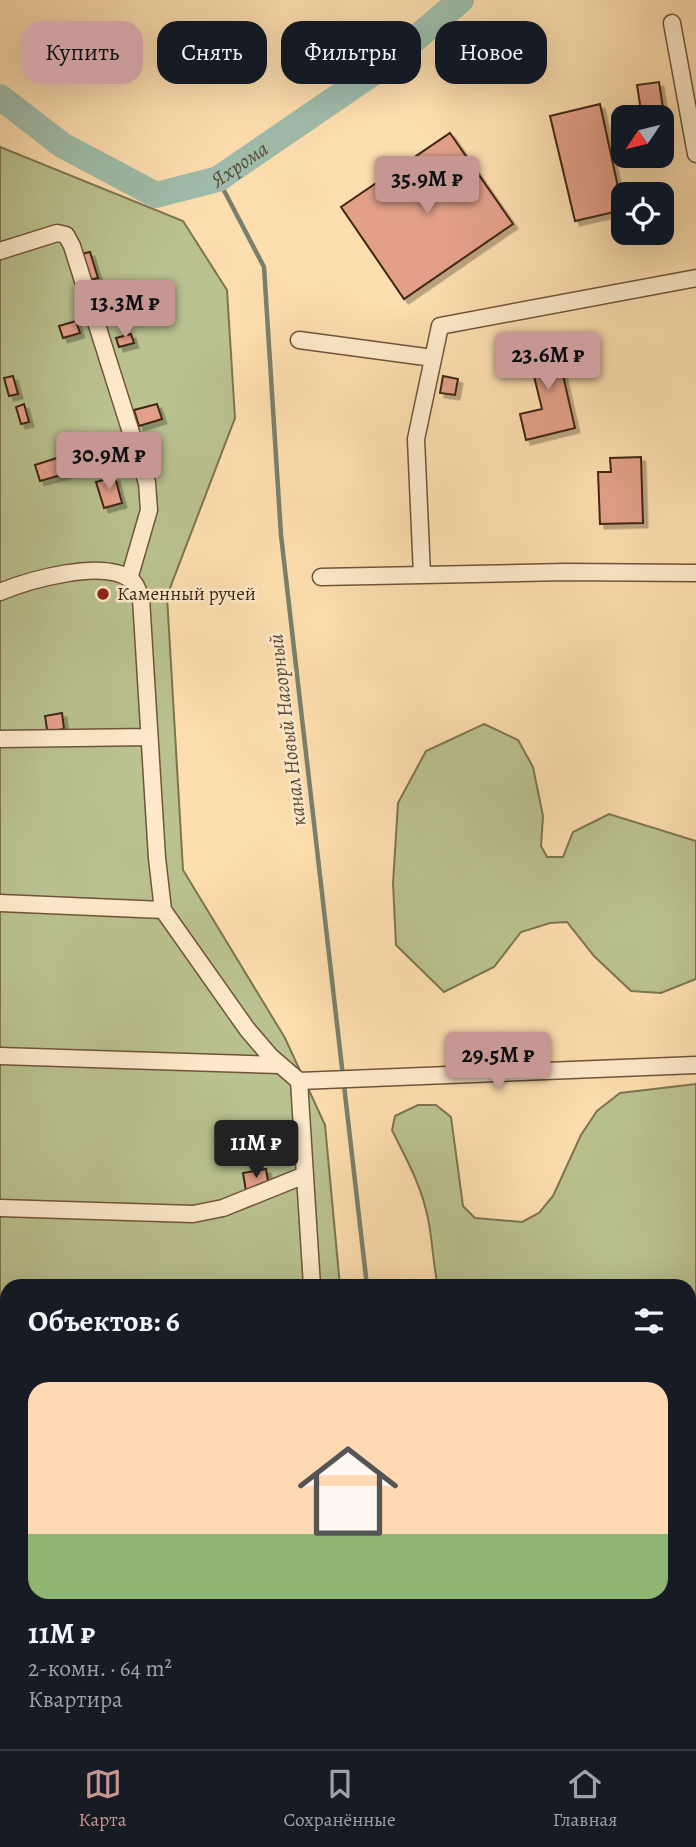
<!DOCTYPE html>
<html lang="ru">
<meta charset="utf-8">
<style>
body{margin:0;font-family:Alegreya,serif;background:#20242c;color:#f1f3f6;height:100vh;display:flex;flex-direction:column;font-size:26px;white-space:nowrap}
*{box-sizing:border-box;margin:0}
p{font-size:23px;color:#9ea1a6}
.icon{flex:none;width:38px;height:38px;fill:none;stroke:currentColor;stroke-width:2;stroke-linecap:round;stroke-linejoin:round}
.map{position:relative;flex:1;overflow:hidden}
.drawer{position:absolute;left:0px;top:1279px;width:696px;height:471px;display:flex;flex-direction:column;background:#171b24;border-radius:21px 21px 0 0;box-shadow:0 7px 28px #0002}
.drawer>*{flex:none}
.banner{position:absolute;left:21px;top:21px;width:654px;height:63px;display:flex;gap:14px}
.needle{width:46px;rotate:235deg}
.controls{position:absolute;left:611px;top:105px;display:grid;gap:14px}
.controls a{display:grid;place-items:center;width:63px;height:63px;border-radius:14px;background:#171b24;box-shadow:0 7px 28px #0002;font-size:35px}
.price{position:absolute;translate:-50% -60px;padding:0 16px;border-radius:7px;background:#c59692;color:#111;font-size:23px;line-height:46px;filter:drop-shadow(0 2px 4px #0008)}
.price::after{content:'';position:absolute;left:50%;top:42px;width:21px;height:16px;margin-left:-10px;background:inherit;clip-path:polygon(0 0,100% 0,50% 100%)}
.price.current{background:#222;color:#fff}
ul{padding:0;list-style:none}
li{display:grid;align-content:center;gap:14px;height:371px;padding:0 28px}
li span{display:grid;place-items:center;height:217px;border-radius:21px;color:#555}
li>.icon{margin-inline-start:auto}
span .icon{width:126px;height:126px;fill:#fffc;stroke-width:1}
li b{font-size:30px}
h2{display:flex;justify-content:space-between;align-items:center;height:84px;padding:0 28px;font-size:30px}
.pill{padding:0 24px;border-radius:21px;background:#171b24;box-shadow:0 7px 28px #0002;font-size:24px;line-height:63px}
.pill.current{background:#c59692;color:#111}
.tabs{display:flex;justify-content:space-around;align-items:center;height:98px;border-top:2px solid #363941;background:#171b24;font-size:19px;color:#9ea1a6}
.tabs a{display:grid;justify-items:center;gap:4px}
.tabs .current{color:#c59692}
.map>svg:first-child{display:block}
</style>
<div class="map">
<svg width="696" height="1749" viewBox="0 0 696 1749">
<defs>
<filter id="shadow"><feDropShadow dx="4.5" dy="4.5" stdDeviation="0" flood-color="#0004"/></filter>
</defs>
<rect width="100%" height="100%" fill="#fddeaf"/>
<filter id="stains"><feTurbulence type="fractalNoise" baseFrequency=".00286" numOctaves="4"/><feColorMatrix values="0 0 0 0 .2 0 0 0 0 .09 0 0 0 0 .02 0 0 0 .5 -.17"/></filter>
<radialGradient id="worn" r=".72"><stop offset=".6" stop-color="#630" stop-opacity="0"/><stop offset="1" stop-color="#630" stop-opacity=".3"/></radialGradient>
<path fill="#bac28f" stroke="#7d7450" stroke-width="2" d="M0,147L183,221L227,290L235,418L167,596L183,870L285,1038L325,1125L340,1286H7V1743H385V1749H0Z
M484,724L518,740L533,767L543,816L541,846L547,857H563L573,832L609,814L696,841V979L661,993L631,991L594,956L567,922L550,923L521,932L494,967L444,992L396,945L393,883L398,803L426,751Z
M696,1084V1722L690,1721V1286H438C432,1261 433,1235 426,1210C419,1181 405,1157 392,1130L395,1116L418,1105H436L451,1117L463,1206L475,1218L522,1222L539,1213L553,1196L581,1135L597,1111L620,1093Z
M402,1743H581L570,1749H404Z"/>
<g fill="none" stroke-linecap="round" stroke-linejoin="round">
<path stroke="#79806d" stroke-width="4.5" d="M218,179L264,267L281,535L367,1286
M690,1324L696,1320
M421,1743V1749"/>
<path stroke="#9fbcaa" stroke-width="26" id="s1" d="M0,97L62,145L156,195L218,179L383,66L461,0"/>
</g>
<path fill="#e3a089" stroke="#402612" stroke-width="2" filter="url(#shadow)" d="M659,82L665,121L662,122V117H642L637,85Z
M600,104L623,210L575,221L550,116Z
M450,133L513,224L404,299L341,207Z
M90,252L98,278L85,281L77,255Z
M76,321L80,333L63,338L59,326Z
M131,334L134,343L119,347L116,338Z
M554,336L575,428L526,440L520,414L542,409L526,343Z
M13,376L18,394L9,396L4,378Z
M443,376L458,379L455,395L440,393Z
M24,404L29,422L21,424L16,407Z
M157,404L162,419L139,426L134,410Z
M63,456L68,473L40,481L35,465Z
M641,457L643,523L600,524L598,472H611L610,458Z
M115,477L122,503L104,508L96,482Z
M62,713L64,729L56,730L57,735L48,736L45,716Z
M266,1169L269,1187L246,1191L243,1173Z"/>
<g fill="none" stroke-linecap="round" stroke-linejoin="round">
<defs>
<path id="minor" d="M672,23L696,154
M0,251L57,233L66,235L72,246L147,483L149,510L129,579
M299,340L433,358
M422,575L416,439L440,326L696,278
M321,577L565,572L696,573
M0,592C29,580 102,559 130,579C136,583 138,591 141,598L157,858L163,910L247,1029L270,1056L299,1081L696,1065
M0,739L149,737
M0,903L163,910
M0,1056L280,1065
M299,1081L312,1286
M0,1208L193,1214L223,1208L305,1175
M0,1356H7
M0,1510H7
M0,1659H7
M341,1743L342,1749"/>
</defs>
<use href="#minor" stroke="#6f5439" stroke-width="19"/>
<use href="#minor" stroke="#feeacb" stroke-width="16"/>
</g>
<circle fill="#8f2418" stroke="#feeacb" stroke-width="2.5" cx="103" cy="594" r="7"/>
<g text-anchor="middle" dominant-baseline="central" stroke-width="5" stroke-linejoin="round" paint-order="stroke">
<g font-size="19" fill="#402612" stroke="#feeacb" text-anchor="start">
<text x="117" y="594">Каменный ручей</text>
</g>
<g font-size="21" font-style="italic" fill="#584c38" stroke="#feeacb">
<text stroke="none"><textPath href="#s1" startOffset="275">Яхрома</textPath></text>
<text transform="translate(287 730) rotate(-97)">канал Новый Нагорный</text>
</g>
</g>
<rect width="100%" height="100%" filter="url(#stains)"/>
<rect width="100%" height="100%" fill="url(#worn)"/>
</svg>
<div class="controls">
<a><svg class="needle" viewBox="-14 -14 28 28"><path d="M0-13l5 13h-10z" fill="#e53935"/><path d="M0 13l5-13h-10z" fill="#9ea1a6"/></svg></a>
<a><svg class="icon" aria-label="locate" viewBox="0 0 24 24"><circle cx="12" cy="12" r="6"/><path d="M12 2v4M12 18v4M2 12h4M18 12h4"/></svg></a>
</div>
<b class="price" style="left:427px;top:216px">35.9M ₽</b>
<b class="price" style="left:125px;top:340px">13.3M ₽</b>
<b class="price" style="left:548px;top:392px">23.6M ₽</b>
<b class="price" style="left:109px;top:492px">30.9M ₽</b>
<b class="price" style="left:498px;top:1092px">29.5M ₽</b>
<b class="price current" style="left:256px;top:1180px">11M ₽</b>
<div class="banner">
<a class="pill current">Купить</a>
<a class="pill">Снять</a>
<a class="pill">Фильтры</a>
<a class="pill">Новое</a>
</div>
<section class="drawer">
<h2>Объектов: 6<svg class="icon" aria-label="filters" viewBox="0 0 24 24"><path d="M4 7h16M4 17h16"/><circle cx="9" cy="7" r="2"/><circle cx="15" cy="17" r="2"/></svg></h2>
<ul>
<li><span style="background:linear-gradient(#ffd9b3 70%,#8fb573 0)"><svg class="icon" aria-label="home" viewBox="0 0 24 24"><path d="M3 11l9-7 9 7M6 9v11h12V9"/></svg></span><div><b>11M ₽</b><p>2-комн. · 64 m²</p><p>Квартира</p></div></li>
</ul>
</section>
</div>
<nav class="tabs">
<a class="current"><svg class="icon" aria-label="map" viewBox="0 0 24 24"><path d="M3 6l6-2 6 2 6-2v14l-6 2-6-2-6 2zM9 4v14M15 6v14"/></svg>Карта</a>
<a><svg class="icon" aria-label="saved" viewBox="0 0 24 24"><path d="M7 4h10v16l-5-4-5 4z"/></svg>Сохранённые</a>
<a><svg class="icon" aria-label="home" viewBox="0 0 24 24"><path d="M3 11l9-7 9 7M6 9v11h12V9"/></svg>Главная</a>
</nav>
